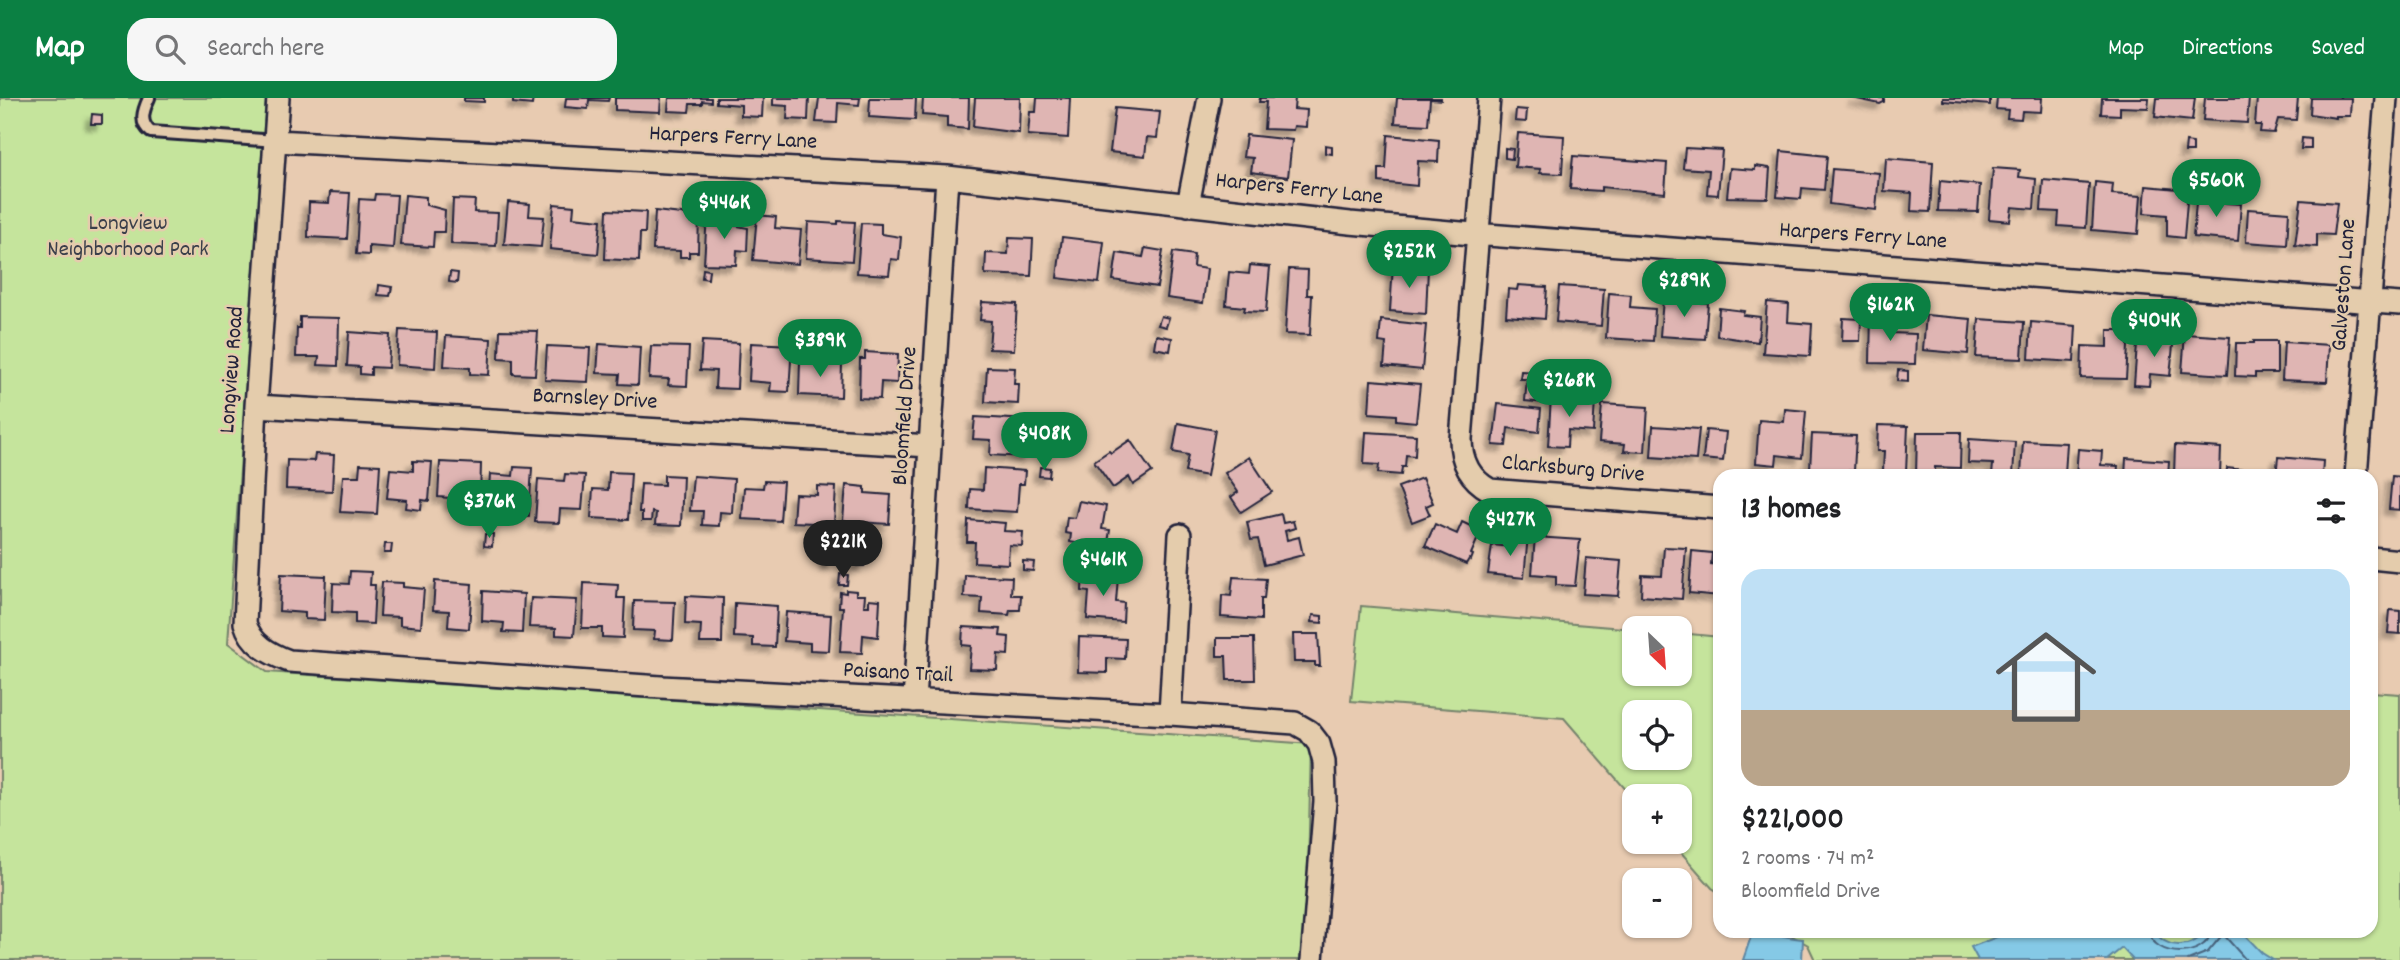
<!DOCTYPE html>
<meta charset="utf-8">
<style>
body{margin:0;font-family:Dekko,sans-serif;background:#f6f6f6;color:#202124;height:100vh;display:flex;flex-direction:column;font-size:26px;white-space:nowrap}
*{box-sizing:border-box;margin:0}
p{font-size:23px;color:#757577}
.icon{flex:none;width:38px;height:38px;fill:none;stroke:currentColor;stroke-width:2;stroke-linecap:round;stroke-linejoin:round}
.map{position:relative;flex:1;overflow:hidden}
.panel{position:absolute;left:1713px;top:371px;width:665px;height:469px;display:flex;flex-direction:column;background:#fff;border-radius:21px;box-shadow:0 2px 5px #0004}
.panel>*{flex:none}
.needle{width:46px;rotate:155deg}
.buttons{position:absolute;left:1622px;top:518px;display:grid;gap:14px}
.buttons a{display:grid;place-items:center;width:70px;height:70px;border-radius:14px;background:#fff;box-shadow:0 2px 5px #0004;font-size:35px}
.price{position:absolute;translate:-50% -60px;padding:0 16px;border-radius:24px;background:#0b8043;color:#fff;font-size:23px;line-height:46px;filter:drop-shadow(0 2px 4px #0008)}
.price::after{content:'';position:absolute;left:50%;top:42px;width:21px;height:16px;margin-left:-10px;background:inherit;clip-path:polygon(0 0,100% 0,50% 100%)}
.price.current{background:#222;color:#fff}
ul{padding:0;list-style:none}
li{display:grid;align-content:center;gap:14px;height:371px;padding:0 28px}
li+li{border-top:2px solid #e0e0e0}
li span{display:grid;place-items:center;height:217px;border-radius:21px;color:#555}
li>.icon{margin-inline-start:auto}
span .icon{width:126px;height:126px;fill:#fffc;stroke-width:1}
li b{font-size:30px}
h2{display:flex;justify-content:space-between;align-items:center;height:84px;padding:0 28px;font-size:30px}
header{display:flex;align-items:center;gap:42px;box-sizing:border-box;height:98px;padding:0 35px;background:#0b8043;color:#fff}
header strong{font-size:33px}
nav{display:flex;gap:38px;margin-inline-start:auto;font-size:24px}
.search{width:490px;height:63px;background:#f6f6f6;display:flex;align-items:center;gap:18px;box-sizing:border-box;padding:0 24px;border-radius:21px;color:#757577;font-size:26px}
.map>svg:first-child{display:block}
</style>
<header>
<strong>Map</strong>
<div class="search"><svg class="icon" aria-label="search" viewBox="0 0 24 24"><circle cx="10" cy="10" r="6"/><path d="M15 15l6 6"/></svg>Search here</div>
<nav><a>Map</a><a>Directions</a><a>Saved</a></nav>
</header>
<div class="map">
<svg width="2400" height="862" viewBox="0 0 2400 862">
<defs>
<filter id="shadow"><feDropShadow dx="-5.5" dy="5.5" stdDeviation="2" flood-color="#0004"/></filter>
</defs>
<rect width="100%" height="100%" fill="#e8cbb1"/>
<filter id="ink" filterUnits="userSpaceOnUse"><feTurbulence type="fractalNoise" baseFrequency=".0143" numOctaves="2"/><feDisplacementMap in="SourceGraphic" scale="14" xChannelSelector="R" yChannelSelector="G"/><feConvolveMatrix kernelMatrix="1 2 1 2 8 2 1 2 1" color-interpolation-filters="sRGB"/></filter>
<g filter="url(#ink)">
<path fill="#c5e49c" stroke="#74836c" stroke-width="2" fill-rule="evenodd" d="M0,0H266L228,545L267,574L1311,646L1306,862H0Z
M1361,508L1634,531V576H1680V535L1720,539V795L1712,790L1672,744H1680V698H1634V701L1564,620L1351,603ZM1634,614H1680V660H1634Z
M2371,594L2400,596V862H1815L1808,847L1784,833H2371Z"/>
<path fill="#85c9e6" stroke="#5d86a2" stroke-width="2" d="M1753,833C1771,833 1785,840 1803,841L1802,862H1743Z
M2012,833H2154C2168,853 2192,850 2207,833H2241L2262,855L2273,862H2133L2122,850L2107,862H1978L1971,849Z"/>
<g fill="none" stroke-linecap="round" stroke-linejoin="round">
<path stroke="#4a657f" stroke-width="2" d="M2149,833C2153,861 2207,861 2211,833
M2188,862L2208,854L2223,836L2246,862"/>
</g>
<path fill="#dfb5b3" stroke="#22223b" stroke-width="2" filter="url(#shadow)" d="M464,0H484V4L464,3Z
M513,0H533L532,7L513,5Z
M566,0H609L608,3L589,2L588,11L565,9Z
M615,0H661L660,14L615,12Z
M669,0H711V4L702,3V6H690L689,14L668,13Z
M716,0H763L762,19L741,18V7L716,5Z
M773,0H809L808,22L787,21L788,8L773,7Z
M819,0H860L859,7L838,5L837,25L816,24Z
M870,0H916L915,22L869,19Z
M923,0H969L968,31L947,29V19L922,17Z
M975,0H1020L1019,35L973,29Z
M1037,0H1070L1068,40L1028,37L1030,14H1036Z
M1260,0H1295L1294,11L1307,12L1306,29L1294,28L1293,32L1264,31L1266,4H1259Z
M1397,0H1441V2L1430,1L1428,27L1395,25Z
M1852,0H1884V4L1880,6Z
M1943,0H1990V7L1943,3Z
M1997,0H2042L2041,14L2022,13L2021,21L2007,20L2008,12L1996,11Z
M2102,0H2149L2148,10L2120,9V17L2101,16Z
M2157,0H2195L2192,23L2155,19Z
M2205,0H2249L2247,25L2203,22Z
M2257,0H2298L2296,22L2278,21L2274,35L2260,34L2261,27H2255Z
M2311,0H2351L2350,18H2336V20L2310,16Z
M1115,10L1160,14L1157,40L1147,39L1145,58L1110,54Z
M1516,11L1527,12L1526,24L1515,23Z
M92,16L102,17V26H91Z
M1518,35L1564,38L1562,76L1540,75L1541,71L1515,69Z
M1246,37L1292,42L1288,79L1251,74L1253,60L1243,59Z
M1388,37L1439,42L1438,64L1418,63L1417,88L1379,84V71H1386Z
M2302,40L2311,41V51H2301Z
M2186,44L2193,45V54H2185Z
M1325,47L1332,48V56L1325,55Z
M1505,50L1513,51L1512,61L1505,60Z
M1685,50L1722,52L1718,97L1707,96L1709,72L1683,70Z
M1781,53L1827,58L1824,92L1802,90L1801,101L1777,99Z
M1573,58L1667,65L1665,95L1601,89V93L1570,91Z
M1886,60L1933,64L1930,114L1911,113L1912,95L1884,93Z
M1755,68L1770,70L1768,100L1727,99L1730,70L1755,72Z
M1993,70L2020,72L2019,79L2036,81L2034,111L2012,109L2010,123L1989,121Z
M1832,71L1879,75L1876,112L1829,106Z
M2043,82L2089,86L2086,130L2058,128L2059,114L2041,113Z
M1940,83L1980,87L1978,114L1938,113Z
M2095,84L2113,86L2112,96L2141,98L2138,136L2092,132Z
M2146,88L2188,92L2184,140L2167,138V117L2144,115Z
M330,94L350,95L347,141L308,139L309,104L329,105Z
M2197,94L2214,95L2213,104L2241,106L2238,143L2193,139Z
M375,96L397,97L393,150L369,148V157L356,156L359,101L374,102Z
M405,97L426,99V107L445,112L444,134H434L433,149L401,147Z
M453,101L475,102L474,114L498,115L496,148L451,146Z
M2301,102L2337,105L2333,137L2317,136V149L2295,147Z
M508,104L530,106L529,118L544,119L541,149L504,146Z
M554,106L574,108L573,119L601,122L598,156L550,151Z
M2248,111L2289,114L2287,147L2246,144Z
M607,112L646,114L645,135H640L639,163L605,161Z
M655,113L699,118L698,154H689V159H680V153L653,152Z
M707,116L728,117L727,126L748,130L747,153L737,152L736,167L704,166Z
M757,117L776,119L775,130L801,132L798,166L753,162Z
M838,123L855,124L852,163L806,160L808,124L838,126Z
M861,125L881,126V136L901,139L899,162L891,161L889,177L857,175Z
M1062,139L1104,144L1099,185L1057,180Z
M1009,140L1033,141L1031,178L985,176L986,155L1008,156Z
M1145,150L1163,153L1157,189L1113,182L1117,155L1143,159Z
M1173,154L1194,157L1193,169L1207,171L1203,205L1167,200Z
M1250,167L1270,169L1266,214L1244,213L1245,209L1226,207L1229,174L1249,176Z
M1393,168L1428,170L1426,216L1390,213Z
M703,171L709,172L708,181L702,180Z
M1289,171L1308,172L1307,197H1312L1310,237L1285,236Z
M450,174L458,175L457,185L449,184Z
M379,187L392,189L390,198L378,197Z
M1518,187L1547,189L1545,221L1506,218L1508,191L1517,192Z
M1559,188L1604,191L1601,228L1556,224Z
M1609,195L1631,197L1630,209L1655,211L1653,243L1606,240Z
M1663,201L1708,205L1705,241L1660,238Z
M982,204L1017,206L1014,252L989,251L991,223L980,222Z
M1767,204L1789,206L1788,224L1812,226L1810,258L1763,255Z
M1719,210L1744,213L1743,217L1760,219L1758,244L1717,238Z
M1871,216L1893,217L1892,235L1916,236L1915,266L1870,265Z
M1926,217L1971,221L1968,256L1923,252Z
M1161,218L1169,220L1166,229L1158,227Z
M300,219L339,220L338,268L318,267L319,259H296L297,230H300Z
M1843,220L1861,221L1860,243H1842Z
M1979,221L2024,224L2022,261L1976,259Z
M1381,222L1426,227L1422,272L1384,268L1386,245L1379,244Z
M2031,224L2076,228L2074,264L2029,261Z
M399,232L437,234L435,270L397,267Z
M500,232L538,233L535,277L513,276V261L499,260Z
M2108,232H2129L2126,281L2081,280L2082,248L2108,249Z
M349,234L390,237L388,270L371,269V277L360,276V269L347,268Z
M2150,235L2174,237L2170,278L2150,276L2149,288L2134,287L2137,247L2149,248Z
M2185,236L2230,239L2227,277L2182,274Z
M1156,237L1172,240L1170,253L1154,250Z
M446,238L491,241L489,277L470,276V270L444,268Z
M702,243L739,245L737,291L715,290L716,273L700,272Z
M2254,243H2277V275H2255V279L2235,278L2236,245H2254Z
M2284,244L2329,247L2327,284L2282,282Z
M751,245L792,247L789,294L770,293L771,285L749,283Z
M599,246L640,249L638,287L619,286L620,276L597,275Z
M547,248L590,250L588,284L545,282Z
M651,248L689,249L687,288L668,287L669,281L649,280Z
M865,254L898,256L897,285L881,284L880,301L859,300L860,261H865Z
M800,263L842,265L841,299L799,297Z
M987,269L1015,270L1014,286H1019L1018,306L985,304Z
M1898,272L1908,273V284L1897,283Z
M1521,273L1549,275L1546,305L1525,303L1527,281H1520Z
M1371,282L1420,286L1416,324L1396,322V317L1369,315Z
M1551,299L1595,303L1593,334L1568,332L1567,349L1548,348Z
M1498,306L1541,311L1539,334L1508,330L1506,348L1493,347Z
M1602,306L1648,309L1645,354L1624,353L1625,346L1599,344Z
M1785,311L1806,313L1802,360L1777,357L1776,367L1756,365L1759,322L1784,324Z
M975,319L1029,322L1027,359L990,357L991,342L973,341Z
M1178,325L1215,332L1207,378L1185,374L1188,357L1173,354Z
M1878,327L1908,328L1906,374L1883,373L1884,353H1877Z
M1653,328L1699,331L1696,362L1651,359Z
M1706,332L1726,334L1723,363L1703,361Z
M1366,334L1416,337L1415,358L1406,357L1405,369H1402L1401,377L1378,375L1379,367L1364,366Z
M1917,334H1961L1960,370L1935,369V378H1916Z
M1812,336L1856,338L1854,373L1810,371Z
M1969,341L2015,344L2013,378H1992L1993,366L1968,365Z
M1130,342L1152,374L1133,387L1129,379L1113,390L1094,363L1109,353L1111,355Z
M2023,343L2067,345L2065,376L2043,375L2042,378H2021Z
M2175,347L2221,350L2220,378H2174Z
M2078,351L2102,353L2101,367L2118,368L2117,378H2076Z
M315,356L334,357L332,393L286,391L287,362L314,363Z
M1249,359L1272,394L1241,414L1231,399L1238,394L1225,375Z
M2278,359L2323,363L2322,378H2276Z
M2126,360L2169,363L2168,378H2125Z
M413,363L432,364L429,403L422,402L421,412L406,410L407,402L387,400L390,371L413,373Z
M440,364L481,366L480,401L470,400L469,407L450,406V400L438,399Z
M360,366L380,367L377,416L340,414L343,378H359Z
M514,369L532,370L529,418L510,417V407L488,406L490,376L513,378Z
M1040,369L1050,370L1049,379L1039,378Z
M984,370L1025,373L1024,386H1019L1017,414L969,411L970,391L983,392Z
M2227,370L2268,375V378H2226Z
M609,374L631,375L628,422L591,420L593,391L608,392Z
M565,376L585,377L582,412L560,411L559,425L535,424L538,381L564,383Z
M664,377L683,378L681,428L655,427L656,415L652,414L651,423H642V414H639L641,386L664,387Z
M693,378L734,381L732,415L720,414L719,428L702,427L703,413H690Z
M2392,378L2400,379V412L2389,411Z
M1422,380L1433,405L1426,408L1430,417L1412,424L1398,389Z
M764,383L783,384L780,423L742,421L744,389L763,390Z
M846,387L865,389V395L891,397L889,426L843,423Z
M817,388L836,389L834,426L793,424L795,396L817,397Z
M1079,403L1106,408L1102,431L1110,432L1107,451L1070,444L1071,436L1065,435L1067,419L1075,420Z
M1281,416L1283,425L1293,423L1295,430L1285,433L1287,442L1299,439L1303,457L1264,467L1258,441L1251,442L1247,424Z
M968,422L1005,425L1004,433L1023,434L1022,448L1009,447L1008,466L974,464L975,444H967Z
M1462,424L1481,433L1471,456L1473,457L1471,462L1469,461L1466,466L1425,448L1435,426L1457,436Z
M485,436H493L492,449L484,448Z
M1513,436L1528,437L1524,480L1488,476L1492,447L1511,449Z
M1535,439L1580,442L1575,488L1556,487V478L1532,476Z
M385,446H392L391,455H384Z
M1664,449L1686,450L1682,501L1641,498L1642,477L1662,478Z
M1692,453L1712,455L1711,466L1720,467V498L1689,495Z
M826,457H832L833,467H826Z
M858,460H865L864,468H857Z
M1586,460L1621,463L1618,498L1583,496Z
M1023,463L1034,464L1033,473L1023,472Z
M350,473L371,474L370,487H375L373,526L355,525V515L332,514L333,485L349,486Z
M281,476L326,478L324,522L305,521V515L279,513Z
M840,476L848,477L847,487H839Z
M1083,476L1118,479L1116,504L1124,505L1123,524L1087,521L1089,494L1082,493Z
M965,477L1012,479L1011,497H1021L1020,512H1010L1009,517L981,515L982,500L964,499Z
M1233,479L1266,481L1264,501H1261V522L1221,519L1222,497L1231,498Z
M435,483L472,486L469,531L448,529L449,513L433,512Z
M382,484L403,485V489L424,491L421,529L400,527V519L380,518Z
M584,485L618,487L617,500H625L623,540L602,539V530H582Z
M846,492L856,493V497H865L864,508H869V501L880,502L878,539L863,537L862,555L840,554L843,509H839L840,494L846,495Z
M483,493L524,496L522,535L503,534L504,525L482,523Z
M686,498L723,500L722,545H700L701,527L685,526Z
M531,500L577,502L574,538L556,537V530L529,529Z
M634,503L675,504L673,542L654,541L655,533L633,532Z
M735,505L777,508L775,549L753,548V540L734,539Z
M2390,512L2400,513V536L2388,535Z
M786,514L831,517L829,553L810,552V545L784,543Z
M1313,517L1322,518V525L1312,524Z
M2371,522H2375L2373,552H2371Z
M963,529L1001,531L1000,538L1009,539L1008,557L998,556L997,572L969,571L971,548L962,547Z
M1293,536H1318L1320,568H1315V564H1294Z
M1079,539L1126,541L1125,561L1107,560V575L1078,574Z
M1217,540H1254L1255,582H1227L1226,558H1217Z"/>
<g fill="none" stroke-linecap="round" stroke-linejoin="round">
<defs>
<path id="service" d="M149,0C143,13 139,25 151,34L276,43"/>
<path id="minor" d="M278,0L256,308L245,525C251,546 270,556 289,563L661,589L1170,616L1295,625L1309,633L1319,646L1324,664L1325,703L1312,862
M1489,0L1461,341C1461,364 1470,381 1490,392L1720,410
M276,43L947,79L1350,125L1461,135L2400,206
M1188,107L1209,0
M256,308L930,348
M2356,378L2386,0
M2371,460L2400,463
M914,603L947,79
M1170,616L1180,437"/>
</defs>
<use href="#service" stroke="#22223b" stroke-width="16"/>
<use href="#minor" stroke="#22223b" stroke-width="26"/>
<use href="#service" stroke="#e4ccac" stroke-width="10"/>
<use href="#minor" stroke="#e4ccac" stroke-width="21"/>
</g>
</g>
<g text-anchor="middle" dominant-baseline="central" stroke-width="5" stroke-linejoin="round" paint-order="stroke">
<g font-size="23" fill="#22223b" stroke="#e4ccac">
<text transform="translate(733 41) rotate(3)">Harpers Ferry Lane</text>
<text transform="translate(1299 92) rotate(6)">Harpers Ferry Lane</text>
<text transform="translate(1863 139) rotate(4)">Harpers Ferry Lane</text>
<text transform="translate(2345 187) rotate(-86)">Galveston Lane</text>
<text transform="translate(233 272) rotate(-86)">Longview Road</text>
<text transform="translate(595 302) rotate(3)">Barnsley Drive</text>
<text transform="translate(906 318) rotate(-86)">Bloomfield Drive</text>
<text transform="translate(1573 372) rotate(5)">Clarksburg Drive</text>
<text transform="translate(898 576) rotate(3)">Paisano Trail</text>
</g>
<g font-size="23" fill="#3a3f4a" stroke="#e4ccac">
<text x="128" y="126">Longview<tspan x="128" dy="26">Neighborhood Park</tspan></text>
</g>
</g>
</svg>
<div class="buttons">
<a><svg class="needle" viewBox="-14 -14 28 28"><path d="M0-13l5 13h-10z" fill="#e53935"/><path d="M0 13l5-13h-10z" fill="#757577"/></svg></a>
<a><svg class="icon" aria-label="locate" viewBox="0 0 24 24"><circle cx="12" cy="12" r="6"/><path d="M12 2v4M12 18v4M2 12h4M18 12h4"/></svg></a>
<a>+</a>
<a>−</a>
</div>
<b class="price" style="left:2216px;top:121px">$560K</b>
<b class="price" style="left:724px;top:143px">$446K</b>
<b class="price" style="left:1409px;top:192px">$252K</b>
<b class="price" style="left:1684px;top:221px">$289K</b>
<b class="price" style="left:1890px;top:245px">$162K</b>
<b class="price" style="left:2154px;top:261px">$404K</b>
<b class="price" style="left:820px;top:281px">$389K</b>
<b class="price" style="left:1569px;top:321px">$268K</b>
<b class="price" style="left:1044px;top:374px">$408K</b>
<b class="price" style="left:489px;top:442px">$376K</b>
<b class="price" style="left:1510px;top:460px">$427K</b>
<b class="price current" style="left:843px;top:482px">$221K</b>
<b class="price" style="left:1103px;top:500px">$461K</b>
<section class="panel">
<h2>13 homes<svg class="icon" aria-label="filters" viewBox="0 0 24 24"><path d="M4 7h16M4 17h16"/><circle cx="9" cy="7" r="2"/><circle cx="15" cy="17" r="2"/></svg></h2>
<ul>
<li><span style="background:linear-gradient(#bfe0f5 65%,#b9a48a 0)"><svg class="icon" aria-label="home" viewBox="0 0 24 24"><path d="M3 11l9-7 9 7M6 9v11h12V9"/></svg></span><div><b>$221,000</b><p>2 rooms · 74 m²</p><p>Bloomfield Drive</p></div></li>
</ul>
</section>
</div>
